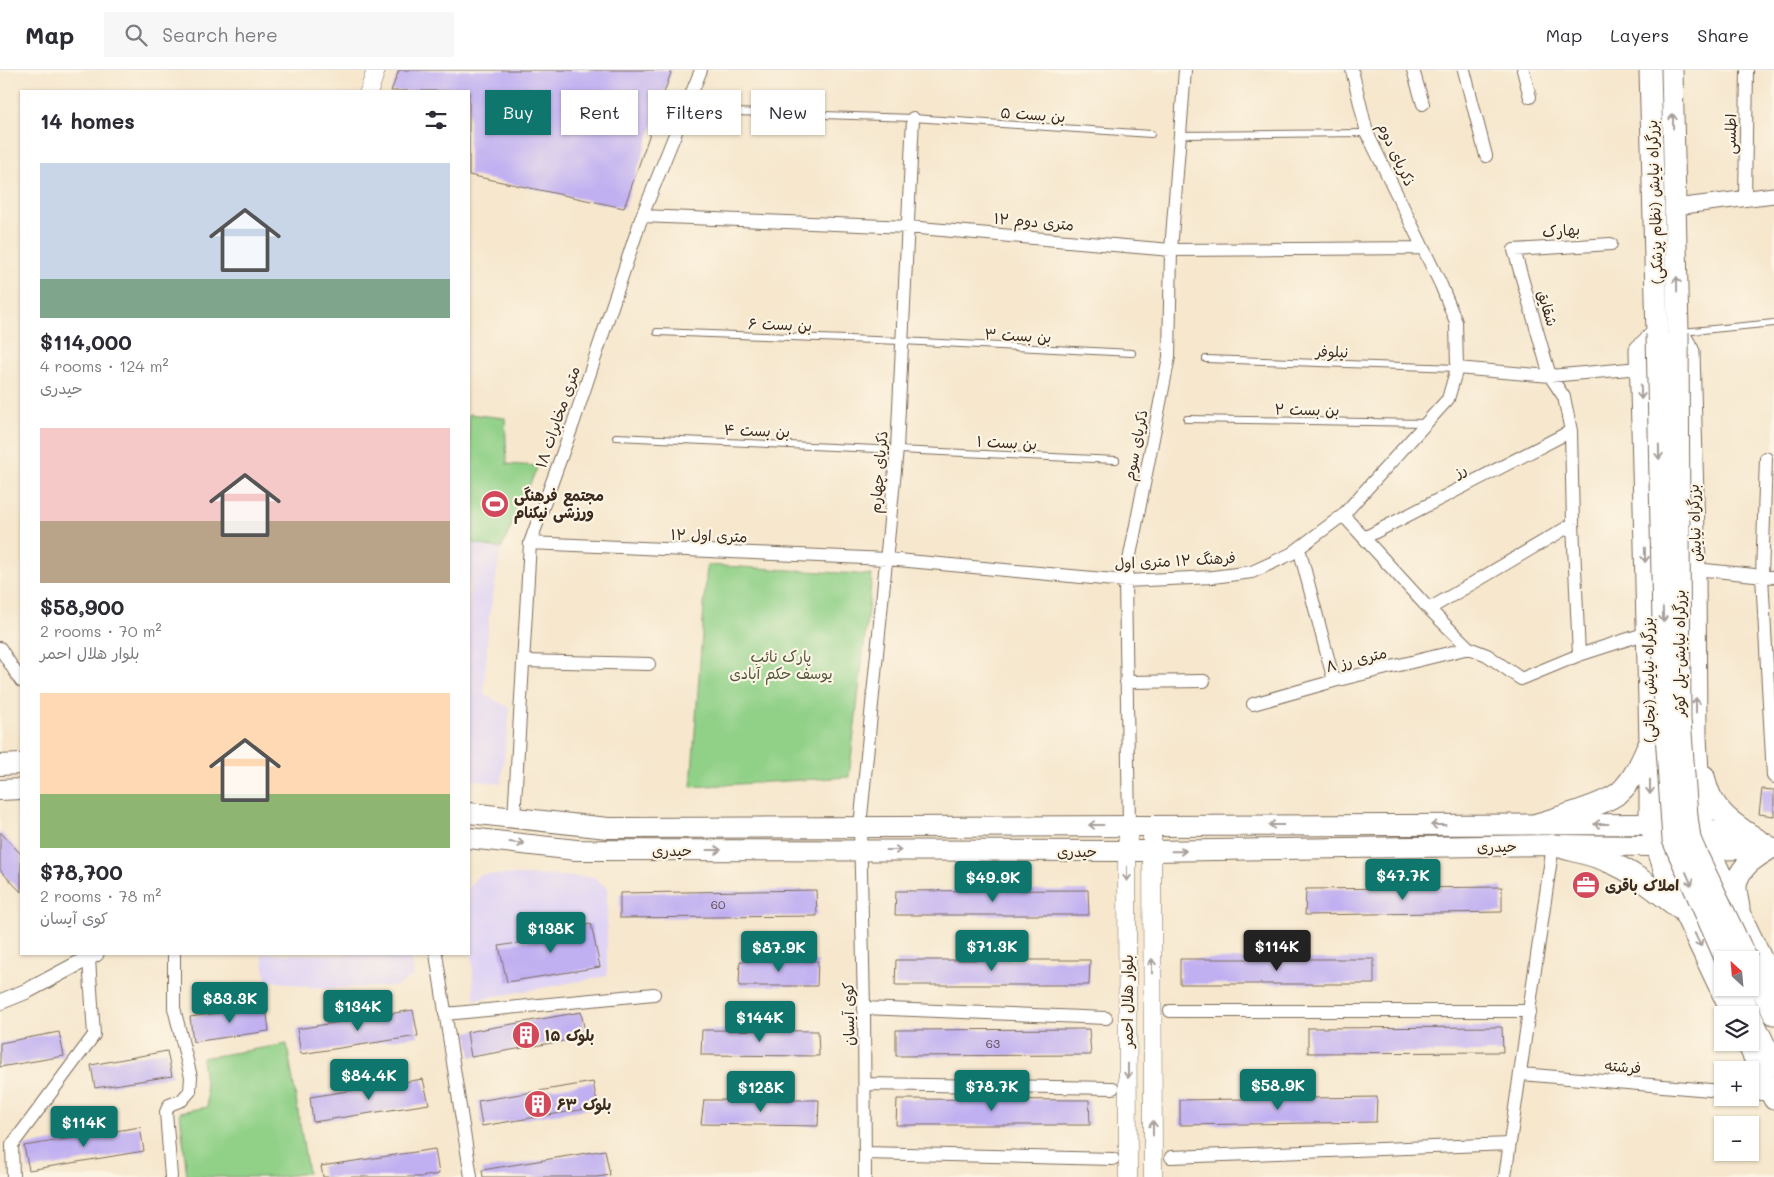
<!DOCTYPE html>
<meta charset="utf-8">
<style>
body{margin:0;font-family:Mali,"Playpen Sans Arabic",sans-serif;background:#f7f7f7;color:#2b2b33;height:100vh;display:flex;flex-direction:column;font-size:19px;white-space:nowrap}
*{box-sizing:border-box;margin:0}
p{font-size:16px;color:#7c7c81}
.icon{flex:none;width:28px;height:28px;fill:none;stroke:currentColor;stroke-width:2;stroke-linecap:round;stroke-linejoin:round}
.map{position:relative;flex:1;overflow:hidden}
.details{position:absolute;left:20px;top:20px;width:450px;height:865px;display:flex;flex-direction:column;background:#fff;border-radius:0px;box-shadow:0 1px 4px #0004}
.details>*{flex:none}
.guide{position:absolute;left:485px;top:20px;width:475px;height:45px;display:flex;gap:10px}
.needle{width:32px;rotate:334deg}
.controls{position:absolute;left:1714px;top:881px;display:grid;gap:10px}
.controls a{display:grid;place-items:center;width:45px;height:45px;border-radius:0px;background:#fff;box-shadow:0 1px 4px #0004;font-size:25px}
.price{position:absolute;translate:-50% -42px;padding:0 11px;border-radius:5px;background:#0f766e;color:#fff;font-size:16px;line-height:32px;filter:drop-shadow(0 1px 2px #0008)}
.price::after{content:'';position:absolute;left:50%;top:30px;width:15px;height:11px;margin-left:-8px;background:inherit;clip-path:polygon(0 0,100% 0,50% 100%)}
.price.current{background:#222;color:#fff}
ul{padding:0;list-style:none}
li{display:grid;align-content:center;gap:10px;height:265px;padding:0 20px}
li span{display:grid;place-items:center;height:155px;border-radius:0px;color:#555}
li>.icon{margin-inline-start:auto}
span .icon{width:90px;height:90px;fill:#fffc;stroke-width:1}
li b{font-size:21px}
h2{display:flex;justify-content:space-between;align-items:center;height:60px;padding:0 20px;font-size:21px}
.pill{padding:0 18px;border-radius:0px;background:#fff;box-shadow:0 1px 4px #0004;font-size:18px;line-height:45px}
.pill.current{background:#0f766e;color:#fff}
header{display:flex;align-items:center;gap:30px;box-sizing:border-box;height:70px;padding:0 25px;background:#fff;border-bottom:1px solid #e1e1e2}
header strong{font-size:24px}
nav{display:flex;gap:28px;margin-inline-start:auto;font-size:18px}
.search{width:350px;height:45px;background:#f7f7f7;display:flex;align-items:center;gap:12px;box-sizing:border-box;padding:0 18px;border-radius:0px;color:#7c7c81;font-size:19px}
.map>svg:first-child{display:block}
</style>
<header>
<strong>Map</strong>
<div class="search"><svg class="icon" aria-label="search" viewBox="0 0 24 24"><circle cx="10" cy="10" r="6"/><path d="M15 15l6 6"/></svg>Search here</div>
<nav><a>Map</a><a>Layers</a><a>Share</a></nav>
</header>
<div class="map">
<svg width="1774" height="1107" viewBox="0 0 1774 1107">
<rect width="100%" height="100%" fill="#fcf5e5"/>
<filter id="ink" filterUnits="userSpaceOnUse"><feTurbulence type="fractalNoise" baseFrequency=".02" numOctaves="2"/><feDisplacementMap in="SourceGraphic" scale="10" xChannelSelector="R" yChannelSelector="G"/><feConvolveMatrix kernelMatrix="1 2 1 2 8 2 1 2 1" color-interpolation-filters="sRGB"/></filter>
<filter id="wash" filterUnits="userSpaceOnUse"><feTurbulence type="fractalNoise" baseFrequency=".0096" numOctaves="4" result="noise"/><feDisplacementMap in="SourceGraphic" scale="20" xChannelSelector="R" yChannelSelector="G"/><feGaussianBlur stdDeviation="1.12" result="paint"/><feColorMatrix in="noise" values="0 0 0 0 0 0 0 0 0 0 0 0 0 0 0 0 0 1.4 0 .05"/><feComposite in="paint" operator="in"/></filter>
<g filter="url(#wash)">
<rect width="100%" height="100%" fill="#f6e7cd"/>
<path fill="#e0d4f4" d="M469,472L501,479L489,548L484,624L510,638L501,714L469,709Z
M480,804L594,807L607,818V906L474,930L469,816Z
M262,884H411L414,905L398,916L325,919L266,910Z"/>
<path fill="#90d087" stroke="#667d52" d="M469,344L505,348L507,394L538,396L501,479L469,472Z
M707,495L872,505L849,707L691,717Z
M287,974L308,1103L278,1107H187L180,1042L208,1037L202,988Z"/>
<g id="blocks">
<path fill="#c1b0f1" d="M399,0H672L624,138L469,105V21H391Z
M1762,719L1774,720V746L1759,744Z
M0,762L21,784V822L0,800Z
M1502,817V842L1305,845L1306,819Z
M816,820L817,846L620,848V823Z
M1088,820L1089,845H895L896,821Z
M591,854L600,897L507,912L499,876L548,868L546,862Z
M1180,889H1374V914H1180Z
M896,890H1090L1089,915H895Z
M740,891H818L817,916H739Z
M266,936L269,961L193,972L190,947Z
M413,940L418,966L301,984L297,959Z
M581,942L586,967L471,987L467,962Z
M1502,957L1503,982L1308,983V958Z
M1089,959L1091,985L896,986V960Z
M702,960L818,961L819,986L701,985Z
M59,962L64,986L0,997V973Z
M167,981L172,1006L95,1018L91,995Z
M423,1009L429,1034L313,1052L310,1027Z
M593,1012L598,1037L482,1056L478,1031Z
M1377,1027L1376,1052L1180,1055V1030Z
M897,1029L1089,1030L1090,1055H896Z
M704,1030H819L818,1056L701,1054Z
M140,1057L144,1081L29,1100L24,1076Z
M435,1079L439,1104L420,1107H323L321,1096Z
M605,1080L610,1105L597,1107H483L482,1100Z"/>
</g>
</g>
<g filter="url(#ink)">
<use href="#blocks" fill-opacity="0" stroke="#7c6c5b" stroke-width="1"/>
<g fill="none" stroke-linecap="round" stroke-linejoin="round">
<defs>
<path id="service" d="M736,42L913,48L1151,64
M1179,65L1367,63
M657,262L902,271L1132,283
M1682,262L1774,253
M1206,289L1457,298
M1187,349L1426,353
M616,367L1116,390"/>
<path id="minor" d="M1413,0L1423,34
M1464,0L1486,86
M1523,0L1530,27
M1745,129L1747,0
M642,146L908,157L1171,180L1423,178
M1457,298L1550,306L1640,298
M1766,388L1762,506L1773,706L1774,707
M1343,445L1429,539L1469,578L1487,585L1521,609L1579,585L1647,563
M1364,468L1571,361
M530,473L887,489L1125,511L1213,507L1252,502L1291,484L1343,445L1448,329L1457,298L1456,252L1441,215L1367,63L1352,0
M1299,478L1334,611
M1695,499L1774,507
M1429,539L1573,454
M0,578L21,611
M1579,585L1573,454L1571,361L1564,327L1550,306L1514,180L1611,174
M523,591L649,594
M1126,612L1204,611
M1253,634L1334,611L1469,578
M514,749L530,473L573,354L642,146L701,0
M1129,755L1125,511L1169,287L1171,180L1185,0
M436,884L471,1107
M864,938L1106,948
M1170,941H1530
M445,944L654,924
M1521,1004L1722,1021
M865,1014L1113,1018
M1750,1023L1772,1025
M865,1083L1113,1089
M1171,1087L1510,1074
M13,1107L12,1075L94,965L89,889
M171,1107L166,1042L169,1035L182,1030L190,1021L191,1007L174,938V884
M865,1107L864,938L860,757L897,379L913,48
M1505,1107L1553,775"/>
<path id="tertiary" d="M1675,137L1774,125
M0,932L27,921L96,884"/>
<path id="secondary" d="M369,21L376,0
M1152,756L1153,1107
M1128,1107L1127,781L1129,755"/>
<path id="primary" d="M0,695L21,694
M0,720L21,719
M469,743L608,758L1650,754L1703,758L1752,772
M469,768L576,780L1152,781L1553,775L1655,776L1709,780L1774,778"/>
<path id="trunk" d="M1650,0L1657,264L1640,280L1650,671V754L1665,802L1733,945
M1672,0L1678,262L1689,282L1695,499L1696,667L1700,736L1709,780L1774,915
M1704,706C1711,745 1740,758 1771,778C1756,787 1737,798 1736,817C1736,824 1738,831 1739,838
M1537,754C1557,748 1605,735 1620,722C1633,710 1641,692 1648,676
M1553,775C1572,781 1592,784 1609,792C1637,803 1659,824 1683,841
M1753,901L1774,944
M1738,918L1774,995
M1747,972L1774,1029"/>
</defs>
<use href="#service" stroke="#7c6c5b" stroke-width="8"/>
<use href="#minor" stroke="#7c6c5b" stroke-width="14"/>
<use href="#tertiary" stroke="#7c6c5b" stroke-width="17"/>
<use href="#secondary" stroke="#7c6c5b" stroke-width="19"/>
<use href="#primary" stroke="#7c6c5b" stroke-width="22"/>
<use href="#trunk" stroke="#7c6c5b" stroke-width="23"/>
<use href="#service" stroke="#fff" stroke-width="6"/>
<use href="#minor" stroke="#fff" stroke-width="12"/>
<use href="#tertiary" stroke="#fff" stroke-width="15"/>
<use href="#secondary" stroke="#fff" stroke-width="18"/>
<use href="#primary" stroke="#fff" stroke-width="20"/>
<use href="#trunk" stroke="#fff" stroke-width="21"/>
<defs>
<path id="trunk-bridge" d="M1678,262L1680,649L1687,746L1690,769L1696,783L1747,890
M1657,264L1665,649L1673,770L1726,890"/>
</defs>
<use href="#trunk-bridge" stroke="#7c6c5b" stroke-width="23" stroke-linecap="butt"/>
<use href="#trunk-bridge" stroke="#fff" stroke-width="21"/>
</g>
<defs><path id="oneway-shaft" d="M-6 0H5M1.5-3L5.5 0L1.5 3" fill="none" stroke-width="1.6" stroke-linecap="round" stroke-linejoin="round" transform="scale(1.25)"/></defs>
<g stroke="#a79f9a">
<use href="#oneway-shaft" transform="translate(1673 51) rotate(-91)"/>
<use href="#oneway-shaft" transform="translate(1677 214) rotate(-91)"/>
<use href="#oneway-shaft" transform="translate(1641 322) rotate(88)"/>
<use href="#oneway-shaft" transform="translate(1659 382) rotate(89)"/>
<use href="#oneway-shaft" transform="translate(1645 485) rotate(89)"/>
<use href="#oneway-shaft" transform="translate(1663 545) rotate(89)"/>
<use href="#oneway-shaft" transform="translate(1696 635) rotate(-90)"/>
<use href="#oneway-shaft" transform="translate(1650 717) rotate(90)"/>
<use href="#oneway-shaft" transform="translate(1601 754) rotate(180)"/>
<use href="#oneway-shaft" transform="translate(1096 755) rotate(180)"/>
<use href="#oneway-shaft" transform="translate(1276 755) rotate(180)"/>
<use href="#oneway-shaft" transform="translate(1438 755) rotate(180)"/>
<use href="#oneway-shaft" transform="translate(517 773) rotate(7)"/>
<use href="#oneway-shaft" transform="translate(714 780)"/>
<use href="#oneway-shaft" transform="translate(894 780)"/>
<use href="#oneway-shaft" transform="translate(1179 781) rotate(-1)"/>
<use href="#oneway-shaft" transform="translate(1127 804) rotate(90)"/>
<use href="#oneway-shaft" transform="translate(1689 809) rotate(66)"/>
<use href="#oneway-shaft" transform="translate(1698 870) rotate(64)"/>
<use href="#oneway-shaft" transform="translate(1152 896) rotate(-90)"/>
<use href="#oneway-shaft" transform="translate(1128 1001) rotate(90)"/>
<use href="#oneway-shaft" transform="translate(1153 1058) rotate(-90)"/>
</g>
</g>
<defs>
<symbol id="stadium-disc" viewBox="-11 -11 22 22"><circle r="9.5" fill="#d1495b" stroke="#fcf5e5"/><path d="M0-5a6.5 5 0 1 0 0 10a6.5 5 0 1 0 0-10ZM-3.5-1.8h7v3.6h-7Z" fill="#fff"/></symbol>
<symbol id="office-disc" viewBox="-11 -11 22 22"><circle r="9.5" fill="#d1495b" stroke="#fcf5e5"/><path d="M-6-3h4V-5.5h4V-3h4V5H-6ZM-1-4.5V-3h2v-1.5ZM-6 0V1H6V0Z" fill="#fff"/></symbol>
<symbol id="building-disc" viewBox="-11 -11 22 22"><circle r="9.5" fill="#d1495b" stroke="#fcf5e5"/><path d="M-4-6H4V6H1V3H-1V6H-4ZM-2.5-4.3h1.7v1.8h-1.7ZM.8-4.3h1.7v1.8H.8ZM-2.5-1h1.7V.8h-1.7ZM.8-1h1.7V.8H.8Z" fill="#fff"/></symbol>
</defs>
<g fill-rule="evenodd">
<use href="#stadium-disc" x="479" y="418" width="32" height="32"/>
<use href="#office-disc" x="1570" y="799" width="32" height="32"/>
<use href="#building-disc" x="510" y="949" width="32" height="32"/>
<use href="#building-disc" x="522" y="1018" width="32" height="32"/>
</g>
<g text-anchor="middle" dominant-baseline="central" stroke-width="4.5" stroke-linejoin="round" paint-order="stroke">
<g font-size="12" fill="#5c4c53">
<text x="718" y="834">60</text>
<text x="993" y="973">63</text>
</g>
<g font-size="15" fill="#3b2a1e" stroke="#fcf5e5">
<text transform="translate(1033 44) rotate(4)">بن بست ۵</text>
<text transform="translate(1730 64) rotate(-89)">اطلسی</text>
<text transform="translate(1397 84) rotate(65)">ذکریای دوم</text>
<text transform="translate(1654 132) rotate(-92)">بزرگراه نیایش (نظام پزشکی)</text>
<text transform="translate(1034 151) rotate(5)">۱۲ متری دوم</text>
<text transform="translate(1561 160) rotate(-4)">بهارک</text>
<text transform="translate(1548 238) rotate(74)">شقایق</text>
<text transform="translate(780 254) rotate(2)">بن بست ۶</text>
<text transform="translate(1018 265) rotate(3)">بن بست ۳</text>
<text transform="translate(1332 281) rotate(2)">نیلوفر</text>
<text transform="translate(1307 339) rotate(1)">بن بست ۲</text>
<text transform="translate(557 347) rotate(-71)">۱۸ متری مخابرات</text>
<text transform="translate(757 360) rotate(2)">بن بست ۴</text>
<text transform="translate(1007 372) rotate(3)">بن بست ۱</text>
<text transform="translate(1135 375) rotate(-79)">ذکریای سوم</text>
<text transform="translate(1460 400) rotate(-27)">رز</text>
<text transform="translate(878 402) rotate(-85)">ذکریای چهارم</text>
<text transform="translate(1694 453) rotate(-92)">بزرگراه نیایش</text>
<text transform="translate(709 465) rotate(2)">۱۲ متری اول</text>
<text transform="translate(1175 490) rotate(-3)">فرهنگ ۱۲ متری اول</text>
<text transform="translate(1679 583) rotate(-90)">بزرگراه نیایش-پل کوثر</text>
<text transform="translate(1356 589) rotate(-14)">۸ متری رز</text>
<text transform="translate(1648 610) rotate(-91)">بزرگراه نیایش (نجاتی)</text>
<text transform="translate(1497 776) rotate(-1)">حیدری</text>
<text x="672" y="780">حیدری</text>
<text x="1077" y="781">حیدری</text>
<text transform="translate(1127 931) rotate(-90)">بلوار هلال احمر</text>
<text transform="translate(848 944) rotate(-91)">کوی آیسان</text>
<text transform="translate(1623 996) rotate(5)">فرشته</text>
</g>
<g font-size="15" font-weight="bold" fill="#3b2a1e" stroke="#fcf5e5" text-anchor="start">
<text x="514" y="425">مجتمع فرهنگی<tspan x="514" dy="17">ورزشی نیکنام</tspan></text>
<text x="1605" y="815">املاک باقری</text>
<text x="545" y="965">بلوک ۱۵</text>
<text x="557" y="1034">بلوک ۶۳</text>
</g>
<g font-size="15" fill="#505438" stroke="#fcf5e5">
<text x="781" y="586">پارک نائب<tspan x="781" dy="17">یوسف حکم آبادی</tspan></text>
</g>
</g>
</svg>
<div class="controls">
<a><svg class="needle" viewBox="-14 -14 28 28"><path d="M0-13l5 13h-10z" fill="#e53935"/><path d="M0 13l5-13h-10z" fill="#7c7c81"/></svg></a>
<a><svg class="icon" aria-label="layers" viewBox="0 0 24 24"><path d="M12 4l9 5-9 5-9-5zM3 14l9 5 9-5"/></svg></a>
<a>+</a>
<a>−</a>
</div>
<b class="price" style="left:1403px;top:831px">$47.7K</b>
<b class="price" style="left:993px;top:833px">$49.9K</b>
<b class="price" style="left:551px;top:884px">$138K</b>
<b class="price" style="left:992px;top:902px">$71.3K</b>
<b class="price current" style="left:1277px;top:902px">$114K</b>
<b class="price" style="left:779px;top:903px">$87.9K</b>
<b class="price" style="left:230px;top:954px">$83.3K</b>
<b class="price" style="left:358px;top:962px">$134K</b>
<b class="price" style="left:760px;top:973px">$144K</b>
<b class="price" style="left:369px;top:1031px">$84.4K</b>
<b class="price" style="left:1278px;top:1041px">$58.9K</b>
<b class="price" style="left:992px;top:1042px">$78.7K</b>
<b class="price" style="left:761px;top:1043px">$128K</b>
<b class="price" style="left:84px;top:1078px">$114K</b>
<div class="guide">
<a class="pill current">Buy</a>
<a class="pill">Rent</a>
<a class="pill">Filters</a>
<a class="pill">New</a>
</div>
<section class="details">
<h2>14 homes<svg class="icon" aria-label="filters" viewBox="0 0 24 24"><path d="M4 7h16M4 17h16"/><circle cx="9" cy="7" r="2"/><circle cx="15" cy="17" r="2"/></svg></h2>
<ul>
<li><span style="background:linear-gradient(#c9d6e8 75%,#7fa58c 0)"><svg class="icon" aria-label="home" viewBox="0 0 24 24"><path d="M3 11l9-7 9 7M6 9v11h12V9"/></svg></span><div><b>$114,000</b><p>4 rooms · 124 m²</p><p>حیدری</p></div></li>
<li><span style="background:linear-gradient(#f6c9c9 60%,#b9a48a 0)"><svg class="icon" aria-label="home" viewBox="0 0 24 24"><path d="M3 11l9-7 9 7M6 9v11h12V9"/></svg></span><div><b>$58,900</b><p>2 rooms · 70 m²</p><p>بلوار هلال احمر</p></div></li>
<li><span style="background:linear-gradient(#ffd9b3 65%,#8fb573 0)"><svg class="icon" aria-label="home" viewBox="0 0 24 24"><path d="M3 11l9-7 9 7M6 9v11h12V9"/></svg></span><div><b>$78,700</b><p>2 rooms · 78 m²</p><p>کوی آیسان</p></div></li>
</ul>
</section>
</div>
